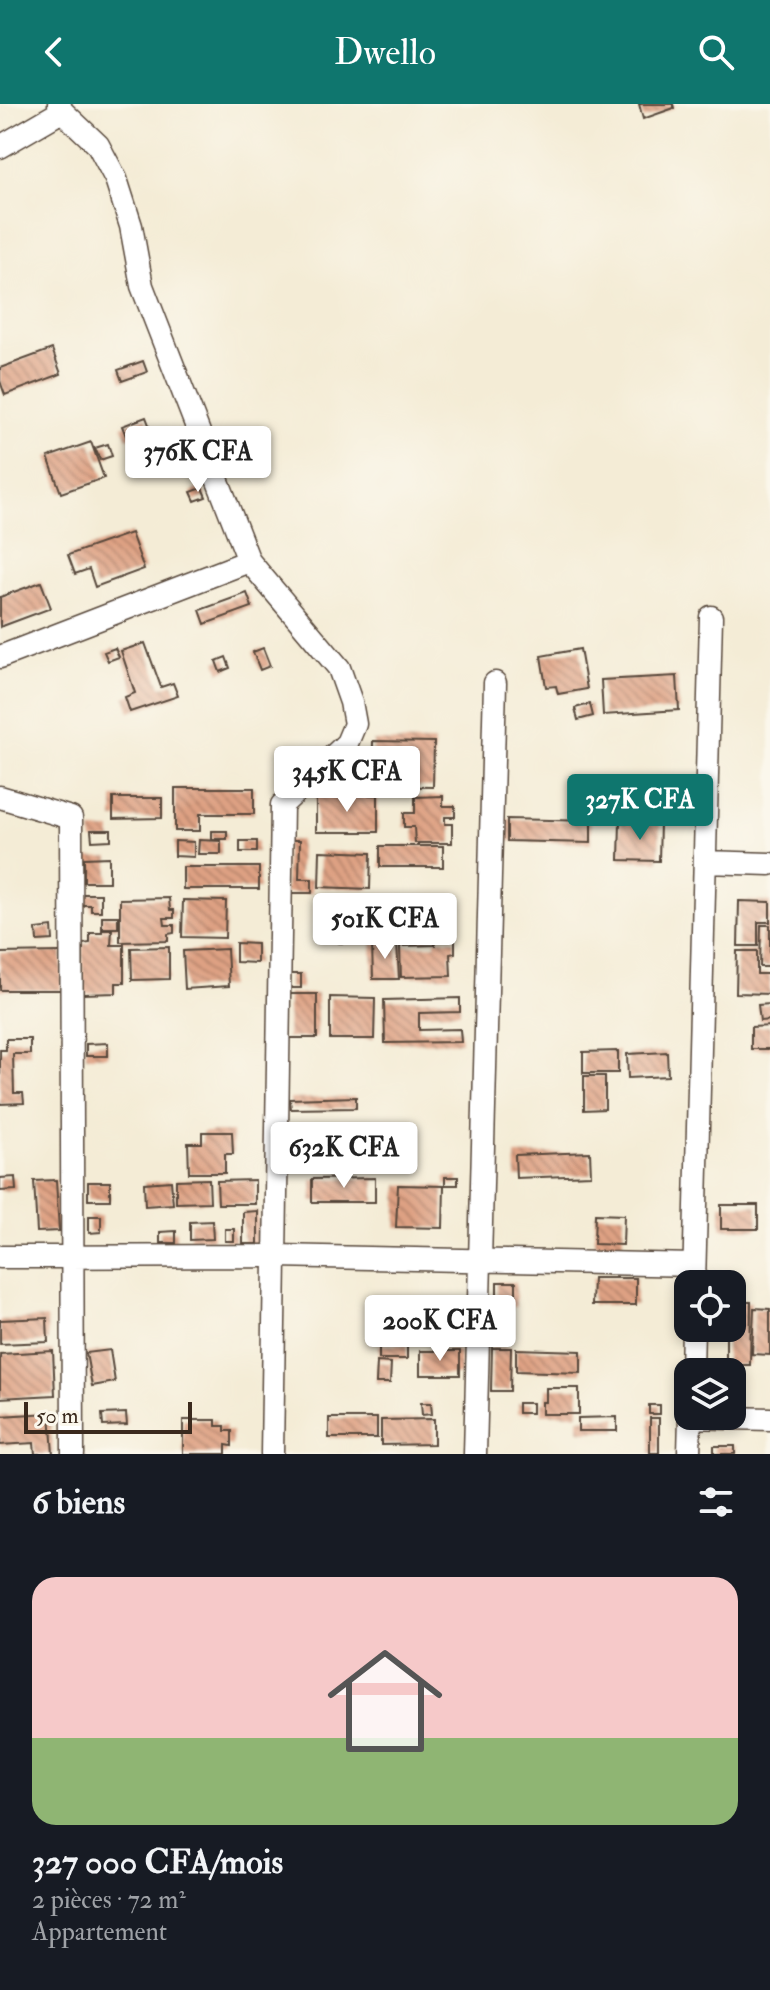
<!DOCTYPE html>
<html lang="fr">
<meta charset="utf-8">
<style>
body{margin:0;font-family:"IM FELL Double Pica",serif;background:#20242c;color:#f1f3f6;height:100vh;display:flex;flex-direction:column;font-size:30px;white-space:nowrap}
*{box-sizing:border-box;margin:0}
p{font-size:26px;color:#9ea1a6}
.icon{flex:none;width:44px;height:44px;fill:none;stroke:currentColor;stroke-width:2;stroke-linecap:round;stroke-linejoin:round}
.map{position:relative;height:1350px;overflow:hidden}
.side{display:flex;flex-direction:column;background:#171b24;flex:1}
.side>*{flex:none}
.buttons{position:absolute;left:674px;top:1166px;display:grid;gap:16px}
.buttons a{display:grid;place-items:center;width:72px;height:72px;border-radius:16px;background:#171b24;box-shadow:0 4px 12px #0003;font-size:40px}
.scale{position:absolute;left:24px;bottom:20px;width:168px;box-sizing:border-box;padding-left:8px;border:4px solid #3b2a1e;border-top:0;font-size:22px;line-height:28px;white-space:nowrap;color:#3b2a1e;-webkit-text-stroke:6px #fbf7ec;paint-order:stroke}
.price{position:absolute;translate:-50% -68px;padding:0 18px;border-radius:8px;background:#fff;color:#222;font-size:26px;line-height:52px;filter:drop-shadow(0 2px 4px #0008)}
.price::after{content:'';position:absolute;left:50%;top:48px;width:24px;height:18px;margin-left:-12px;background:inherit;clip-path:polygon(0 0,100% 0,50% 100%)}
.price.current{background:#0f766e;color:#fff}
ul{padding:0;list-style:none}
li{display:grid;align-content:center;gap:16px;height:424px;padding:0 32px}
li span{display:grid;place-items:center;height:248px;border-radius:24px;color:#555}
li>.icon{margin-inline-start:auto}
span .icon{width:144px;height:144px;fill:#fffc;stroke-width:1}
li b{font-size:34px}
h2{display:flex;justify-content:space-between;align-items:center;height:96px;padding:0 32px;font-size:34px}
header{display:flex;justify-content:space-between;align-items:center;height:104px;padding:0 32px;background:#0f766e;color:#fff;font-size:36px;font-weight:600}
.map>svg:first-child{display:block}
</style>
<header><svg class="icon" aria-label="back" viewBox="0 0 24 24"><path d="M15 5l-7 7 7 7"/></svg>Dwello<svg class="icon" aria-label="search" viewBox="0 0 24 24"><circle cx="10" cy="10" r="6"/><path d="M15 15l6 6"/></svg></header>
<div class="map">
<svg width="770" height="1350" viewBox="0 0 770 1350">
<defs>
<pattern id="building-back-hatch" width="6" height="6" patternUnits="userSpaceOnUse" patternTransform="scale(2)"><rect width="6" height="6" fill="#dea183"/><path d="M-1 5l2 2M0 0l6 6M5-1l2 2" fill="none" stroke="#b5836b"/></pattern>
</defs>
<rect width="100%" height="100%" fill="#fbf7ec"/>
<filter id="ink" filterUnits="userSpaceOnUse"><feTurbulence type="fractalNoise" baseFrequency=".0125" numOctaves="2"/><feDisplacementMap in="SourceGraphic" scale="16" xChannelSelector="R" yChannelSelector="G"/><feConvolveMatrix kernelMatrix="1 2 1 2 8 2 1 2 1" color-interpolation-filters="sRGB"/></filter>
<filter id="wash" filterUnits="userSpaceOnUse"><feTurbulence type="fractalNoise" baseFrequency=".006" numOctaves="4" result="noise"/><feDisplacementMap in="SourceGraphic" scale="32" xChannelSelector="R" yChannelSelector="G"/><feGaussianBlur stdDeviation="1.8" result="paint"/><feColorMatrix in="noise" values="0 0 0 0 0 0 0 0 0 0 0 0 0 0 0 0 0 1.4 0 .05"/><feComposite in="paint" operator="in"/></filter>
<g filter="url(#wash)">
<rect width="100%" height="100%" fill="#f4ecd6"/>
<g id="blocks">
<path fill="url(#building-back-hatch)" d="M639,0H673L674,4L643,15Z
M52,245L61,270L5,291L0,277V264Z
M143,257L147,268L122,277L118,266Z
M146,313L151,326L127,334L122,322Z
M176,337L181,350L141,365L137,351Z
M91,338L104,374L61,389L48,353Z
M108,340L112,352L100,356L95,344Z
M202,384L206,393L195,397L191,388Z
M131,429L144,465L95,483L89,465L75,470L68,451Z
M41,478L51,504L0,523V493Z
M247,489L252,503L205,520L200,506Z
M145,539L161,583L173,579L178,592L130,608L125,593L135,589L121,547Z
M115,544L119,553L108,557L104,548Z
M263,544L270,562L260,566L253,548Z
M580,545L587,585L558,590L556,582L546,583L541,552Z
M226,553L230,564L220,568L216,557Z
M677,572L679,606L603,611L601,576Z
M590,600L593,612L578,616L575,604Z
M373,637L434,638L433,683L372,682Z
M175,684H254V710H200V727H175Z
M316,691H378V728H316Z
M443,692V702H455V713H445V720H452V739H415L414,723H404V709H415V693Z
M113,694H162V714L113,715Z
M507,715L591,717V739L507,737Z
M620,718L660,719L659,757L619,756Z
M91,726H111V736L92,737Z
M212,727H227V735H212Z
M199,736L221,737V750H198Z
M286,736H300L299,775H312V789H285Z
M175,737L194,738V753L175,752Z
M240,737H257V748H240Z
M380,742H443V763H380Z
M320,747L371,749L370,785L319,783Z
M109,753V778H84V754Z
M183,763H259V785H183Z
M79,790H101V807H91V801H79Z
M339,792L371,793L370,839H339Z
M169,794L170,806H174V814H164L165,821H174V829L168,830V837L120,838V795Z
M183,796L226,797L225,834L182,833Z
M377,796L427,797V836L377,835Z
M739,797L770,798V818H758V842H738Z
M102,812H118V824H102Z
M761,821H770V863H760Z
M52,823L53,836L37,837L36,825Z
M102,826H112L111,841H124V879H116V889L83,890V840L90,839V829H102Z
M435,836H455V849L450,850L451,872L401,873L400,842L435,841Z
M236,839L257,840V859L236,858Z
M372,839H397L399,875H373Z
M169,843V875L132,876L131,844Z
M227,845L229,882L185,885L183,847Z
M737,847H757V870H770V890L736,889Z
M62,848V886H0V849Z
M289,870H301V884H289Z
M288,890H317V934H287Z
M330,893L375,894L374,935H330Z
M460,894V908L419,909V926L460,925L461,938L385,939L384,896Z
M770,900V916L760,917L758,901Z
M770,922V945H751V923Z
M6,935H30V950H13L14,989H23L24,999L0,1000V946H6Z
M108,939V952H86V940Z
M618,947V969H583V948Z
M667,948L668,972L628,974L627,950Z
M584,972H605V1005L584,1006Z
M356,993V1004L291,1005L290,995Z
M202,1028H232L233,1050H225V1069H189L188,1039H202Z
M590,1048L591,1071L516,1074L515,1051Z
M15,1073L16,1086L0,1087V1074Z
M445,1073H458V1081H445Z
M375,1074V1098H312V1075Z
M209,1075L210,1098L176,1099V1076Z
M56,1076L59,1127L37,1128L34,1077Z
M255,1076V1100H218L217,1077Z
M171,1077L173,1100L145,1102L144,1079Z
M88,1078H110V1096H88Z
M398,1081L444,1082L443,1124L396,1123Z
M721,1101H758V1125H721Z
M258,1107V1140H243V1108Z
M595,1110L624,1111L623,1141L594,1140Z
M89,1112H101V1128L89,1129Z
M212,1117L213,1135L190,1136V1118Z
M225,1125H234V1137H225Z
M176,1127V1139H160V1128Z
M593,1174H636V1201H592Z
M497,1178H516V1203H497Z
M465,1196L466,1241H441L440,1197Z
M732,1198H751L750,1261H726V1224H732Z
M754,1204L770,1205V1251L752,1250Z
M47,1214L48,1238L0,1240V1216Z
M422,1226V1239H407V1227Z
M379,1241H407V1255H379Z
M492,1244H511L510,1287H491Z
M516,1245L581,1247V1269L516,1267Z
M110,1246L115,1278L92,1282L86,1249Z
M53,1247L55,1291L0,1294V1250Z
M420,1247H460V1271H420Z
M377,1258L391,1259L390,1279H376Z
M546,1284H579V1310H542V1298H546Z
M421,1299H431L432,1310L422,1311Z
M518,1299H532V1309H518Z
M649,1301H660V1310H649Z
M50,1309L53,1350H35L34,1339L0,1341V1312Z
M126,1309L127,1321L103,1322L102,1310Z
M617,1313V1327H578V1314Z
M329,1314H377V1334H329Z
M650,1314H659V1349H650Z
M434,1315V1340L381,1341V1316Z
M183,1316H216V1322H225V1327H232V1342L226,1341V1350H183Z
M714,1342H735V1350H714Z"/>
</g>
</g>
<g filter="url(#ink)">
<use href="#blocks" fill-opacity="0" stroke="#57473a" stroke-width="2"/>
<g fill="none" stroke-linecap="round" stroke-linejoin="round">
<defs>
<path id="street" d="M59,0L62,7L98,41L116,75L131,122L142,182L249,457L339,564L351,598L355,620L347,639L282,701L272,1350
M0,43L62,7
M0,553L249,457
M0,693L71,714L73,1350
M705,758L770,760
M0,1153L277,1152L694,1161
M694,1180L711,513
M692,1268L693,1224
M690,1313L770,1315
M475,1350L495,579
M689,1350L690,1312"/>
</defs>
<use href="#street" stroke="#57473a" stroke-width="25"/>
<use href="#street" stroke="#fff" stroke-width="22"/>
</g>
</g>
</svg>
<div class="buttons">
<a><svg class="icon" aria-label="locate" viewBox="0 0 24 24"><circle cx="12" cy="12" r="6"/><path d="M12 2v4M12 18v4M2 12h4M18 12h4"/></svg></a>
<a><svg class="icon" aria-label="layers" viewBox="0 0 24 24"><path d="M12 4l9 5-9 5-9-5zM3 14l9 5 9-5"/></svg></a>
</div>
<div class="scale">50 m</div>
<b class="price" style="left:198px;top:390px">376K CFA</b>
<b class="price" style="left:347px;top:710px">345K CFA</b>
<b class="price current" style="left:640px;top:738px">327K CFA</b>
<b class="price" style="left:385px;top:857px">501K CFA</b>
<b class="price" style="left:344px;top:1086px">632K CFA</b>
<b class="price" style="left:440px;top:1259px">200K CFA</b>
</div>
<section class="side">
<h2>6 biens<svg class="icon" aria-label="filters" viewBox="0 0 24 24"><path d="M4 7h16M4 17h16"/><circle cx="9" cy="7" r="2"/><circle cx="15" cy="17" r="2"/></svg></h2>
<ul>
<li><span style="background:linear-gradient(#f6c9c9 65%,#8fb573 0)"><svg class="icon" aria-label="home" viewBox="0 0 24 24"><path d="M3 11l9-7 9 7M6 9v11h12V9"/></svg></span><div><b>327 000 CFA/mois</b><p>2 pièces · 72 m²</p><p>Appartement</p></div></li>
</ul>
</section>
